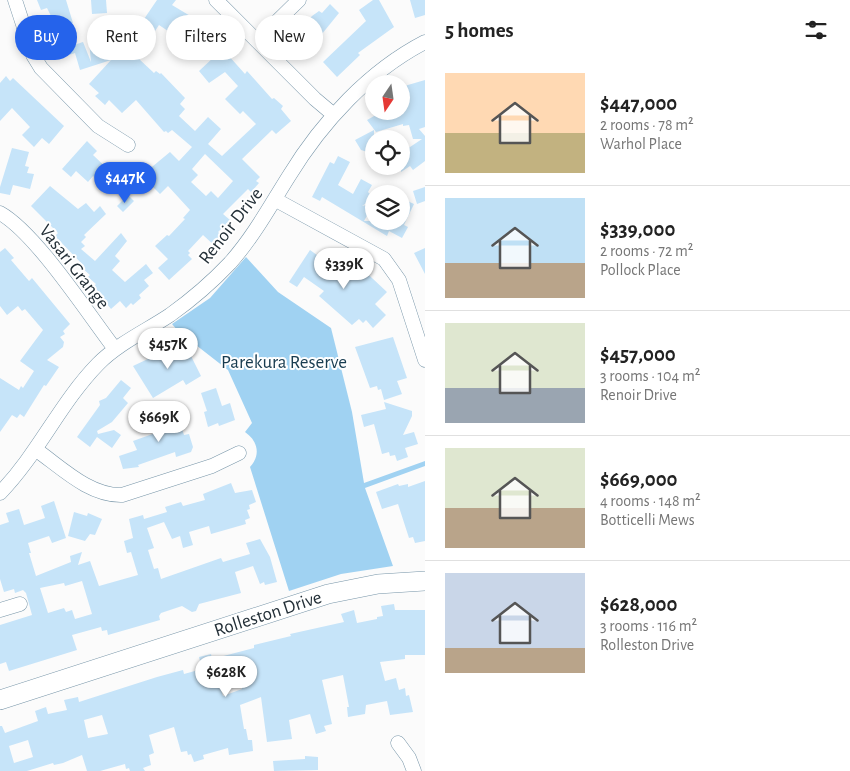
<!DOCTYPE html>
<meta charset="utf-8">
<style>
body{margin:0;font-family:"Alegreya Sans",sans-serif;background:#f2f2f2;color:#222;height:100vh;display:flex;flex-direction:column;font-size:19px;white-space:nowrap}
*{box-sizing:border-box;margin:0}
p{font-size:16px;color:#767676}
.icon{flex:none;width:28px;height:28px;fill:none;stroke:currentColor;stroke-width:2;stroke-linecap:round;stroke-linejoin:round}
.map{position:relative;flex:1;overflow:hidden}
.drawer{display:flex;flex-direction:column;background:#fff;width:425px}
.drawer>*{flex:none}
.hud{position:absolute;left:15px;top:15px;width:335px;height:45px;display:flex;gap:10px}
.needle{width:32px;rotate:193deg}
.fabs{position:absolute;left:365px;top:75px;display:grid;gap:10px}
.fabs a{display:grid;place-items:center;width:45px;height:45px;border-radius:50%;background:#fff;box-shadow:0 2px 8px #0003;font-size:25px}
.price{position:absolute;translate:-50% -42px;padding:0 11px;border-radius:18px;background:#fff;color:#222;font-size:16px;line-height:32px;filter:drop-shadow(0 1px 2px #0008)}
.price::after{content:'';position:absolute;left:50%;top:30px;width:15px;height:11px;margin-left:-8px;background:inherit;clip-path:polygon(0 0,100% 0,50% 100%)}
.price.active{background:#2563eb;color:#fff}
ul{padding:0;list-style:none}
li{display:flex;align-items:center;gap:15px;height:125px;padding:0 20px}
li+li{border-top:1px solid #e0e0e0}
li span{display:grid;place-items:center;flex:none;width:140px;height:100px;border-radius:0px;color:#555}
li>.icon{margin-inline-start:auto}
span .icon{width:60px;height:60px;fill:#fffc;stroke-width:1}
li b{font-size:21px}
h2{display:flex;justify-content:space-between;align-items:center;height:60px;padding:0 20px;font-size:21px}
.chip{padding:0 18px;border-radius:22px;background:#fff;box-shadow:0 2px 8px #0003;font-size:18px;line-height:45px}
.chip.active{background:#2563eb;color:#fff}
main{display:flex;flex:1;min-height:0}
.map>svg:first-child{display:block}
</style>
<main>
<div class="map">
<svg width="425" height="771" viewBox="0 0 425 771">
<rect width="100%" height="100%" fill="#fbfbfb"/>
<path fill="#a0d2f2" d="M246,257L278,292L331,328L352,412L364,483L425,461V466L365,488L393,566L341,574L289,591L250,467C261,455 258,441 245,432L252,423L228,370L178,331L172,324L210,298Z"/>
<path fill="#c6e4f9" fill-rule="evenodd" d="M37,0H66L73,23L63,26L61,22L55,24L47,8L41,10Z
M91,0H106L107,13L92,14Z
M157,0H176L172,5L192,17L229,53L228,55L245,74L247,71L272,99L274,98L283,106L281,109L291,121L276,134L272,130L242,159L260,177L256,181L259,183L251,192L248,189L223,214L230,220L218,232L220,234L218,236L223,240L216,247L203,235L188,251L190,253L188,255L192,259L169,280L158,268L168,259L155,246L167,235L169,236L185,219L183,218L190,210L168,186L160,194L152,186L150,189L142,181L144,179L141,176L170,152L179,161L192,147L172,130L168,133L166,131L164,132L136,100L122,113L109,100L105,105L95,96L99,93L89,84L111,60L80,70L75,53L60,58L55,45L72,40L74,45L83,42L91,62L89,40L106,34L113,54L122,43L125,46L130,40L144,52L139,59L154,73L156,71L160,74L161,73L185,98L180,104L185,109L179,116L195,131L208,117L221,129L208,144L222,156L256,124L243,111L240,114L225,99L238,86L225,72L209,83L199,71L214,57L198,42L193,47L191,45L181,55L171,43L177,37L159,25L155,31L142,22ZM205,154L233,181L218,198L211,191L206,196L191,182L198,175L192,169Z
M373,0H379L394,27L358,53L360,55L337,77L323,62L366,21L359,10Z
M410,0H425V15L415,18Z
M330,4L339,13L313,45L310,43L307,46L298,38L299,36L297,33L312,16L319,11L322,13Z
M6,76L10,81L13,78L64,126L49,144L42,138L34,147L22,135L30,127L12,108L0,121V83Z
M425,80V127L419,129L425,136V161L413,170L410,166L401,172V153L422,139H413L409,125L403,126V124L376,132L367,120L383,111H401V87Z
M374,130V154L361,150L355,140Z
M87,141L97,151L93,155L111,172L99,181L93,176L88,182L76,171L71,177L62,169Z
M12,148L29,152L25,166L29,167L27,173L34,174L30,189L13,185L10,195L0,193V187Z
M338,156L350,162L338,185L353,194L361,179L372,185L368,192L374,198L362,206L374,203L364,221H401V198L414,204L404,225L408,227L402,238L389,231L387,236L322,197L320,201L312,197L330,162L334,164Z
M50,186L78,209L86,203L94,212L100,206L106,214L84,235L86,237L81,242L85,246L81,249L95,261L121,233L127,241L115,256L120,261L112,270L125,282L146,264L153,273L144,280L149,286L139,295L141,298L133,305L131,303L126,308L120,301L111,309L102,298L104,296L93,287L96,284L88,277L90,275L82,268L84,266L55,236L58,233L31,206Z
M425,187V201L417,204L413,191Z
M128,195L134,201L123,212L117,206Z
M5,248L14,258L11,260L29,281L32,278L70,324L63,331L65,334L60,337L64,342L63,347L47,360L59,367L46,386L44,385L24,417L20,414L17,418L12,415L0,432V378L19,390L21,386L23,388L34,371L20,361L43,330L25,309L22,311L18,306L7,315L0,306V252Z
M425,248V274L414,253Z
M310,250L346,276L357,264L387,292L375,304L386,315L373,328L366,320L363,323L359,319L352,325L319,296L324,291L304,277L297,287L289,282Z
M393,337L407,378L397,381L402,394L384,400L381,389L378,390L377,386L370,388L355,347Z
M184,342L201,376L186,385L183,380L153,398L133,366Z
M121,380L131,388L123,398L128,403L112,422L97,431L98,434L114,430L121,435L112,448L97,437L90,447L77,437L100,405L99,401L106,398Z
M216,388L222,406L230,403L235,420L219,426L218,423L208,427L204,412L207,411L201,393Z
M384,402L412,411V416L403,435L414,432L418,444L405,448L408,457L397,461L395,455L390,456L389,452L382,454L374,424L364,427L361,415L386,409Z
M153,406L169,419L178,416L184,435L189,434L193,447L191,452L176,457L175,452L138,465L139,467L123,469L119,456L137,450L133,441L161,431Z
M425,481V541L415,543L413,537L409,538L398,504L382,509L376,492L398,484L399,486L408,484V487Z
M231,483L235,493L252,490L256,502L249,505L250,509L247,510L250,518L245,520L246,524L211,534L209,526L189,532L193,545L183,548L180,536L172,539L164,522L147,528L154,548L148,550L154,569L158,568L161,579L221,558L223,562L250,554L246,543L260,539L270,557L277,582L265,585L264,582L260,584L253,566L235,572L241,593L199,604L196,611L192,612L182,606L161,613L159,616L160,620L108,635L107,630L102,631L101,627L72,635L77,650L9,671L6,662L0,664V625L32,615L26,593L23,590L15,593L14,589L4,592L0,579V525L9,522L6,513L19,509L24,525L45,518L41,506L54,501L66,538L52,543L49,536L28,543L31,553H29L36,576L71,562L70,556L82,552L78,565L90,561L99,586L138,575L131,552L127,553L124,541L133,538L129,519L143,515L144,519L167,512L165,507L181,502L183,506L205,500L203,494ZM82,581L92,614L75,619L72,610L66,612L64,608L48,613L40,588L64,583L65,586Z
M74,512L87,516L88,513L102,519L95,535L90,534L85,541L68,536Z
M394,604L395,610H425V655H405V659L380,662L385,681L396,678L399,690L405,688L406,696L409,695L413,712L390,715L387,701L366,705L365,714L348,717L347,707H349L343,675L322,680L332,724L324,726L326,731L316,734L310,714L289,720L292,739L267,742L261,697L240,705L244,729H246L248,740H252L253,751L229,755L228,748L203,755L204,759L194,762L191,754L188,755L187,751L181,752L174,727L149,735L154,753L149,755L151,765L143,768L145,771H130L129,768L126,769L125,764L100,771H87L82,755L63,763L54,765L53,763L27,771H0V726H2L5,733L38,721L35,711L46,707L48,714L67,710L64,700L78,697L79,702L157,677L183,670L184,674L202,669L199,657L211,654L212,659L254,648V645L291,636L290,634L344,622L341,614L354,610L357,623L377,619V617L383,616L381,606ZM236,671L242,689L223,696L217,676ZM102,715L108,734L88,738L84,720ZM28,740L33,757L14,763L9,746Z
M305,756L318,757V770L274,771L273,761L305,759Z"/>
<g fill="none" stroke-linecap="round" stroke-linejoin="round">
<defs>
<path id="street" d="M15,0L33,55L41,68L98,126L128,145
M216,0L315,99L334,115
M257,41L299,0
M276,200L384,259L399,280L425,360
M0,213C36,233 88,314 115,349
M35,449C61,467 89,496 122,495L212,466L239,453
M0,493C38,454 60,403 98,364C119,343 146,331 170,315C191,300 212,282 230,263C254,236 270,206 289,176C322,122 369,71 425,42
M0,610L20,604
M398,743L409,758L414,771"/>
<path id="secondary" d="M0,700L328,594L378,584L425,581"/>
</defs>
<use href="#street" stroke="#7795a8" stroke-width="15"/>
<use href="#secondary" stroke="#7795a8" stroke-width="20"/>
<use href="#street" stroke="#fff" stroke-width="14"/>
<use href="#secondary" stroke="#fff" stroke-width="19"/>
</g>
<g text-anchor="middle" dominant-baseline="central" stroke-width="4" stroke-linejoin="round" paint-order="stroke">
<g font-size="19" fill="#243038" stroke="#fff">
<text transform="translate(231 226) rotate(-52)">Renoir Drive</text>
<text transform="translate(74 267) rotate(52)">Vasari Grange</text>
<text transform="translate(268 614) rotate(-18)">Rolleston Drive</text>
</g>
<g font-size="19" fill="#183c50" stroke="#fff">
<text x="284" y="362">Parekura Reserve</text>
</g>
</g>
</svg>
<div class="fabs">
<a><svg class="needle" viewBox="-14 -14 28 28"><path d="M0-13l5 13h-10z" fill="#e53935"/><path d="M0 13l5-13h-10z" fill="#767676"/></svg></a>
<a><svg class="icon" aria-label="locate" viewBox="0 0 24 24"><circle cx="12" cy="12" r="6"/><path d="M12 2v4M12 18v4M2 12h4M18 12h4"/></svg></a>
<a><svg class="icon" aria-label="layers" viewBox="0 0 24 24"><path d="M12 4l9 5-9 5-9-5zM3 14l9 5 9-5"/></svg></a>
</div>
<b class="price active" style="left:125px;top:204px">$447K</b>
<b class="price" style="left:344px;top:290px">$339K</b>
<b class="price" style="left:168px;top:370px">$457K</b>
<b class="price" style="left:159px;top:443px">$669K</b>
<b class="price" style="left:226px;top:698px">$628K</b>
<div class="hud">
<a class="chip active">Buy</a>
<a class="chip">Rent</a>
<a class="chip">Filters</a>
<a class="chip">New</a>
</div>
</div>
<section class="drawer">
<h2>5 homes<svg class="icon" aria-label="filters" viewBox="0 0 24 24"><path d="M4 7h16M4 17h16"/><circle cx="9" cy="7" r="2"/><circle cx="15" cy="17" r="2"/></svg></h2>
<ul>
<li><span style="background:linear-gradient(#ffd9b3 60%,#c2b280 0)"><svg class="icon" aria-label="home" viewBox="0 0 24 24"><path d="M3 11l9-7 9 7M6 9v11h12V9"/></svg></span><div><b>$447,000</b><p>2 rooms · 78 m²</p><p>Warhol Place</p></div></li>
<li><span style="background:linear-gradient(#bfe0f5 65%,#b9a48a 0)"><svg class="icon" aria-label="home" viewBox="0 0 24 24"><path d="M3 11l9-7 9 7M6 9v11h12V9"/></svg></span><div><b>$339,000</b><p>2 rooms · 72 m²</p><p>Pollock Place</p></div></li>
<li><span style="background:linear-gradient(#dfe7d0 65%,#9aa5b1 0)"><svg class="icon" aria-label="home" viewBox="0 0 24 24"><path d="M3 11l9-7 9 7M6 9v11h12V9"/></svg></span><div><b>$457,000</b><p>3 rooms · 104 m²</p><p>Renoir Drive</p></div></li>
<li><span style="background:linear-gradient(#dfe7d0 60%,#b9a48a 0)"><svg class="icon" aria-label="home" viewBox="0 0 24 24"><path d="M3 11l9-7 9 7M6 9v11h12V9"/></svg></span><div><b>$669,000</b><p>4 rooms · 148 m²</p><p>Botticelli Mews</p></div></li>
<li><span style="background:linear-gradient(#c9d6e8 75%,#b9a48a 0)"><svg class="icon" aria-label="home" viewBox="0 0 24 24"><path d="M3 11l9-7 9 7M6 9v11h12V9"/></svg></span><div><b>$628,000</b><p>3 rooms · 116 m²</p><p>Rolleston Drive</p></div></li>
</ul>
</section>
</main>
